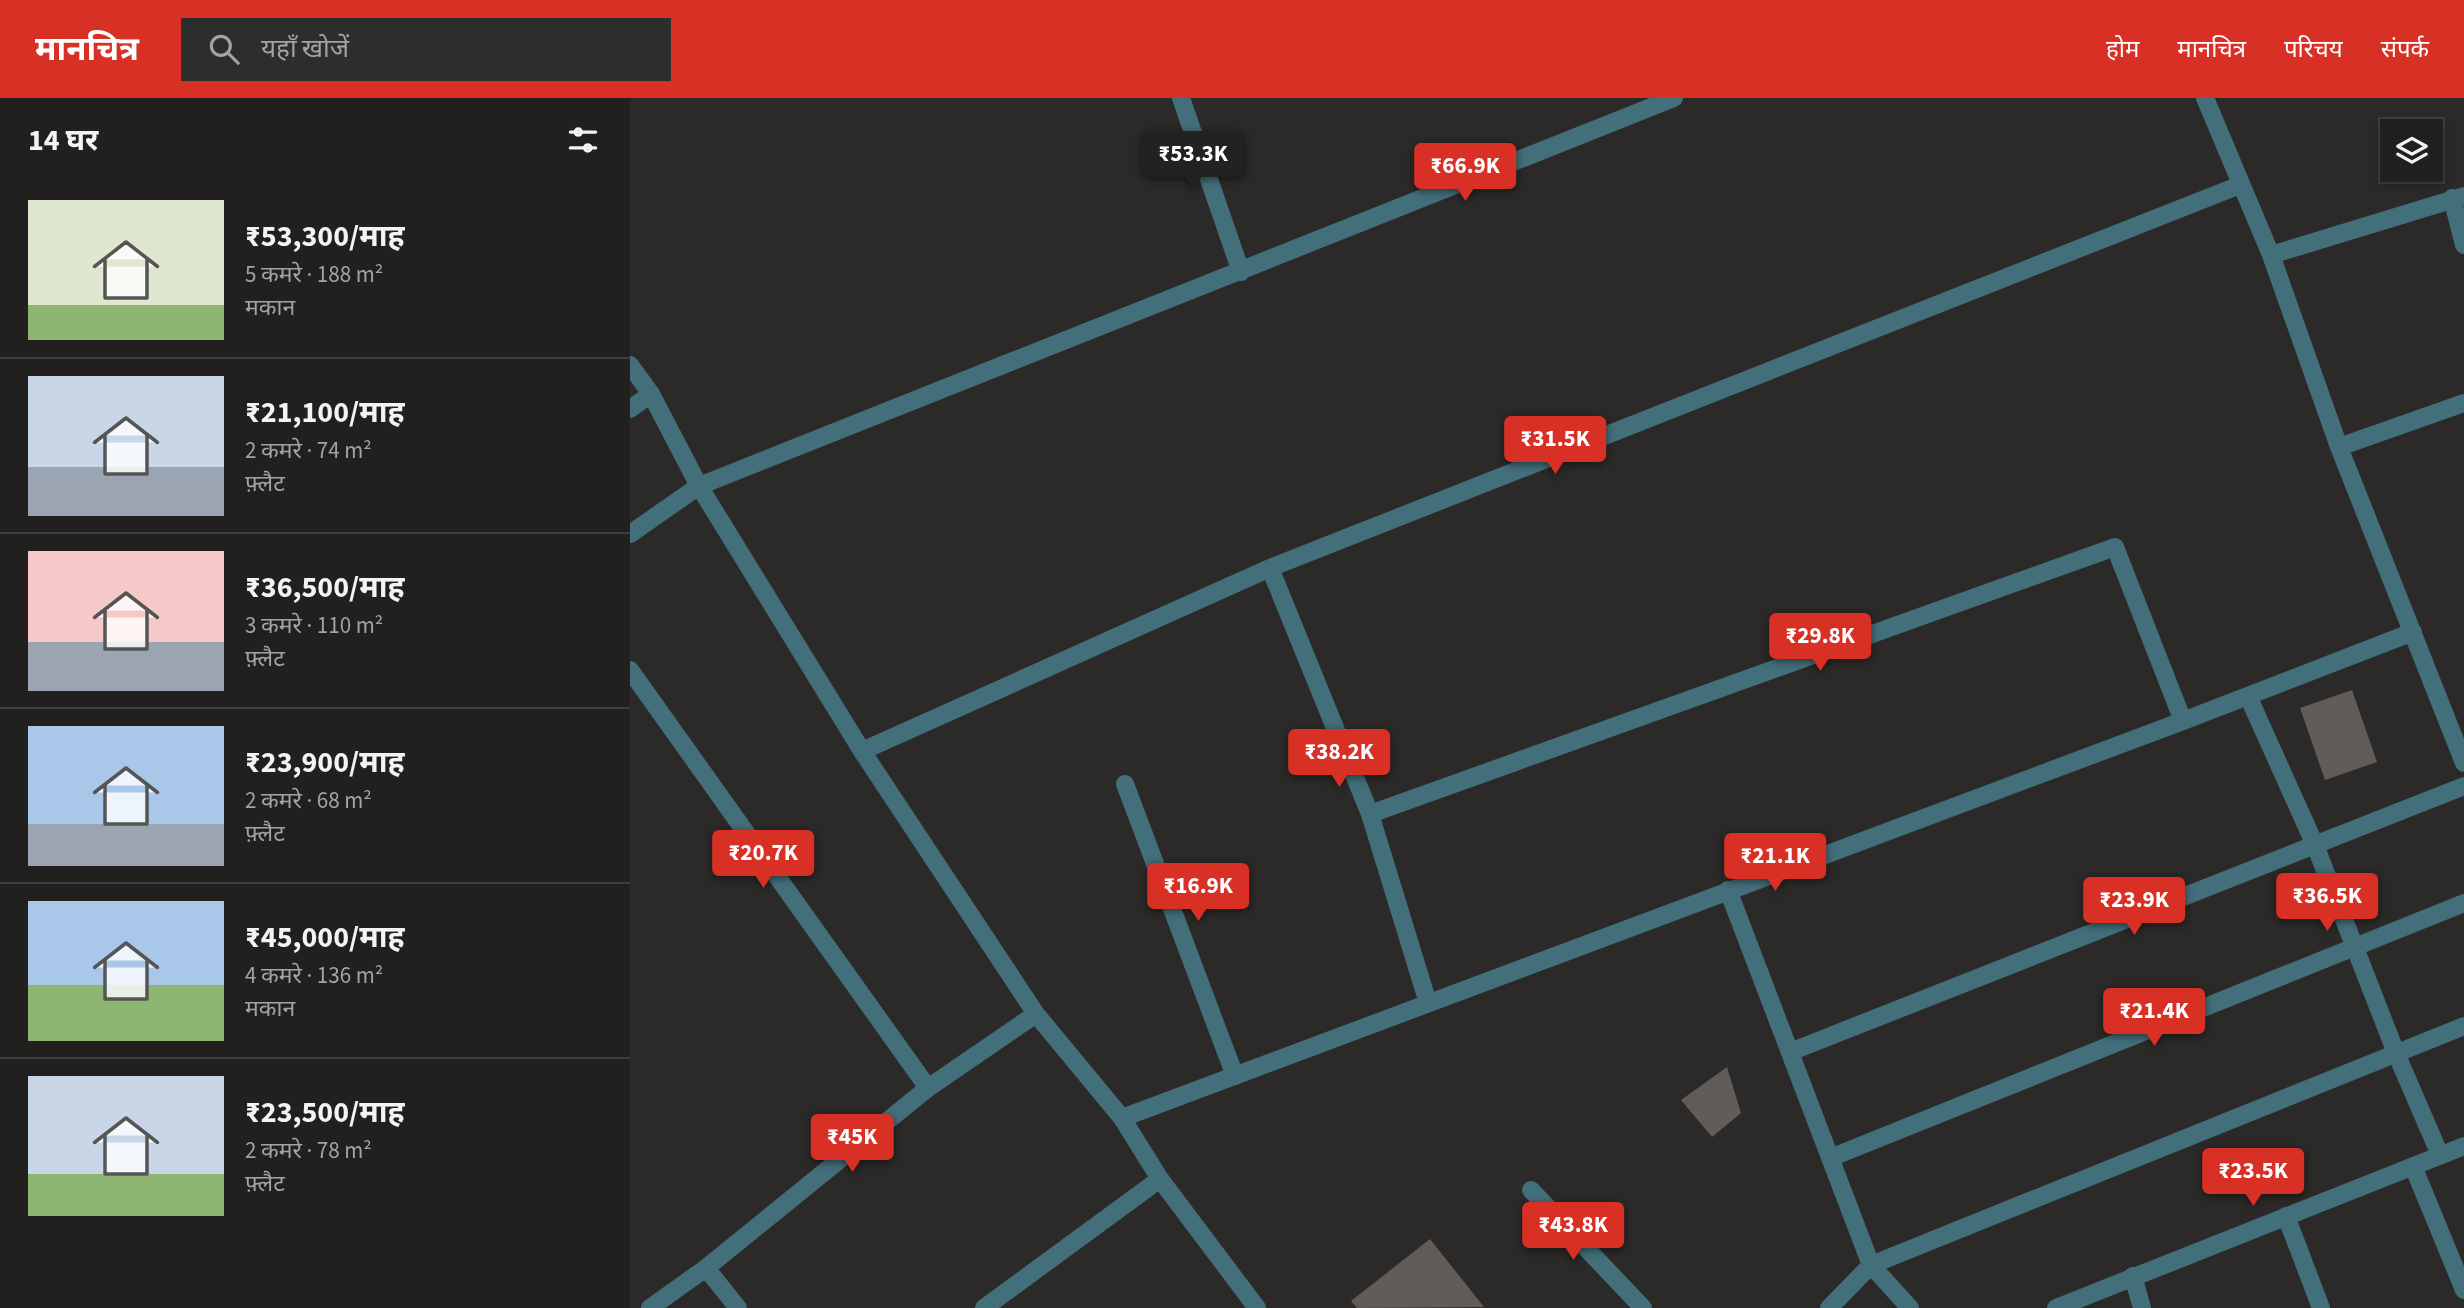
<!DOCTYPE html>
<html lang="hi">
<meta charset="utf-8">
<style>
body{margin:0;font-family:"Source Sans 3","Noto Sans Devanagari",sans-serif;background:#2d2d2b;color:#f1f3f6;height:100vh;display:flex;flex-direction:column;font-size:26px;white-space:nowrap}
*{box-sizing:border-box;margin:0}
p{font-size:23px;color:#a2a3a4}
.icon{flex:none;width:38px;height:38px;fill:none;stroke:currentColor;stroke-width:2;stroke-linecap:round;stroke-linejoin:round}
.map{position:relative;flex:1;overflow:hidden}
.drawer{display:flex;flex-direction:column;background:#21201e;width:630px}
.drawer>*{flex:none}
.tools{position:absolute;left:1750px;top:21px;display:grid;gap:14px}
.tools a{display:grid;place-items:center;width:63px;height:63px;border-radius:0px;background:#21201e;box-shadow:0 4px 10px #0003,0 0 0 2px #3e3e3c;font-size:35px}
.price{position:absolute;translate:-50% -60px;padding:0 16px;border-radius:7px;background:#d93025;color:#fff;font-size:23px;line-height:46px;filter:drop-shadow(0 2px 4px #0008)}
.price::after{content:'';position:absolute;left:50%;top:42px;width:21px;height:16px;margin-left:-10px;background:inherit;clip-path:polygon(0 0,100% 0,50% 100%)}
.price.selected{background:#222;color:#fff}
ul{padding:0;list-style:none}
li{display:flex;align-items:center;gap:21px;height:175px;padding:0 28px}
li+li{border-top:2px solid #3e3e3c}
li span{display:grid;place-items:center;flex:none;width:196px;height:140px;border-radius:0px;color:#555}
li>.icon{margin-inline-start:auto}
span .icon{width:84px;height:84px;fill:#fffc;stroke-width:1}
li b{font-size:30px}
h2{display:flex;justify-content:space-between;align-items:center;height:84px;padding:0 28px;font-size:30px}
header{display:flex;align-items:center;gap:42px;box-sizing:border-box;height:98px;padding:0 35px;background:#d93025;color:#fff}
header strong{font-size:33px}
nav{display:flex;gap:38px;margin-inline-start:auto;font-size:24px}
.search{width:490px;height:63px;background:#2d2d2b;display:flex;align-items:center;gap:18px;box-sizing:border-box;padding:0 24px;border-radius:0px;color:#a2a3a4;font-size:26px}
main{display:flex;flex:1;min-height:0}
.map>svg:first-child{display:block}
</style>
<header>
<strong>मानचित्र</strong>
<div class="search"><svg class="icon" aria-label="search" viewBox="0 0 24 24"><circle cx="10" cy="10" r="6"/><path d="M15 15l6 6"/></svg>यहाँ खोजें</div>
<nav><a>होम</a><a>मानचित्र</a><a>परिचय</a><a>संपर्क</a></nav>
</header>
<main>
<section class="drawer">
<h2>14 घर<svg class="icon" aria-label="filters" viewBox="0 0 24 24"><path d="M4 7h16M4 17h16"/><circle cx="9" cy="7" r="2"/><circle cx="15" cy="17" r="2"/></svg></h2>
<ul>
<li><span style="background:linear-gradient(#dfe7d0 75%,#8fb573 0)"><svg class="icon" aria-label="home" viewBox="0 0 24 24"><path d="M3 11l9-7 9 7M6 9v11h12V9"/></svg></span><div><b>₹53,300/माह</b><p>5 कमरे · 188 m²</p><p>मकान</p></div></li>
<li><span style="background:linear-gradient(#c9d6e8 65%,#9aa5b1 0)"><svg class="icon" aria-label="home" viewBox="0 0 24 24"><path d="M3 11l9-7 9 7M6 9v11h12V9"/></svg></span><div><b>₹21,100/माह</b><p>2 कमरे · 74 m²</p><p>फ़्लैट</p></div></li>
<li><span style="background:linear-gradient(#f6c9c9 65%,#9aa5b1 0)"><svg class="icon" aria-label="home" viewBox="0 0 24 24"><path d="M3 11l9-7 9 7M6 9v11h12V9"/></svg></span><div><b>₹36,500/माह</b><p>3 कमरे · 110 m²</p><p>फ़्लैट</p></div></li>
<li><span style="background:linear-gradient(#a9c7e8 70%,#9aa5b1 0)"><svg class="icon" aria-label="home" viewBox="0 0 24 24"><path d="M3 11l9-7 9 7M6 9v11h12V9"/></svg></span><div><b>₹23,900/माह</b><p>2 कमरे · 68 m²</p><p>फ़्लैट</p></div></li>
<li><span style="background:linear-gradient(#a9c7e8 60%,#8fb573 0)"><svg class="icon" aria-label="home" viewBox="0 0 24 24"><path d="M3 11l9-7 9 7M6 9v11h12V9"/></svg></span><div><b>₹45,000/माह</b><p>4 कमरे · 136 m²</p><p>मकान</p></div></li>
<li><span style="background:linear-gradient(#c9d6e8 70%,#8fb573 0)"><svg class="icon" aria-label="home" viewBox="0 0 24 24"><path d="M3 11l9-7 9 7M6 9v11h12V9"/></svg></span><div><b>₹23,500/माह</b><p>2 कमरे · 78 m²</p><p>फ़्लैट</p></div></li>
</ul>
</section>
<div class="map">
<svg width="1834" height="1210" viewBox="0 0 1834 1210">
<rect width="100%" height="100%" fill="#2c2a28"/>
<path fill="#5f5c5a" d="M1722,592L1747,664L1695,682L1670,610Z
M1097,969L1111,1015L1082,1039L1051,1002Z
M800,1141L854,1209L727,1210L721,1203Z"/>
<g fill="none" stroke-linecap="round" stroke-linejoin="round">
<path stroke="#436f7a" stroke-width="18" d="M551,0L611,174
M1575,0L1641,157L1709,349L1834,665
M1822,100L1834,147
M1641,157L1834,98
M0,267L21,296L69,388L232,653L406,916L492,1020L530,1081L627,1210
M0,311L21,296
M1709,349L1834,305
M0,436L69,388L1044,0
M640,470L740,716L798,905
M0,572L298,990
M1618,598L1685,747L1766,955L1810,1057
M232,653L640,470L1610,87
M495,686L605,978
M740,716L1485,449L1553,623
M1098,792L1241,1167L1834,928
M1160,954L1834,688
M492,1020L1553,623L1783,534
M1200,1060L1834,805
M1783,1068L1834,1192
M901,1092L1013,1210
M1656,1118L1691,1210
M76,1170L108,1210
M1503,1178L1512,1210
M20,1210L76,1170L298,990L406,916
M354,1210L530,1081
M1199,1210L1241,1167L1280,1210
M1426,1210L1834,1048"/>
</g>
</svg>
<div class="tools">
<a><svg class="icon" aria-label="layers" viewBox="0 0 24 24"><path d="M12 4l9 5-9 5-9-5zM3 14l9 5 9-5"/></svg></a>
</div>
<b class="price selected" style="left:563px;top:93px">₹53.3K</b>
<b class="price" style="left:835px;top:105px">₹66.9K</b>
<b class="price" style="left:925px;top:378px">₹31.5K</b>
<b class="price" style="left:1190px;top:575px">₹29.8K</b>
<b class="price" style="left:709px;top:691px">₹38.2K</b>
<b class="price" style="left:133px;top:792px">₹20.7K</b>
<b class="price" style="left:1145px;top:795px">₹21.1K</b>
<b class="price" style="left:568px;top:825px">₹16.9K</b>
<b class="price" style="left:1697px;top:835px">₹36.5K</b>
<b class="price" style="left:1504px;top:839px">₹23.9K</b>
<b class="price" style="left:1524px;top:950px">₹21.4K</b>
<b class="price" style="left:222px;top:1076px">₹45K</b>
<b class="price" style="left:1623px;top:1110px">₹23.5K</b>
<b class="price" style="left:943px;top:1164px">₹43.8K</b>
</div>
</main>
